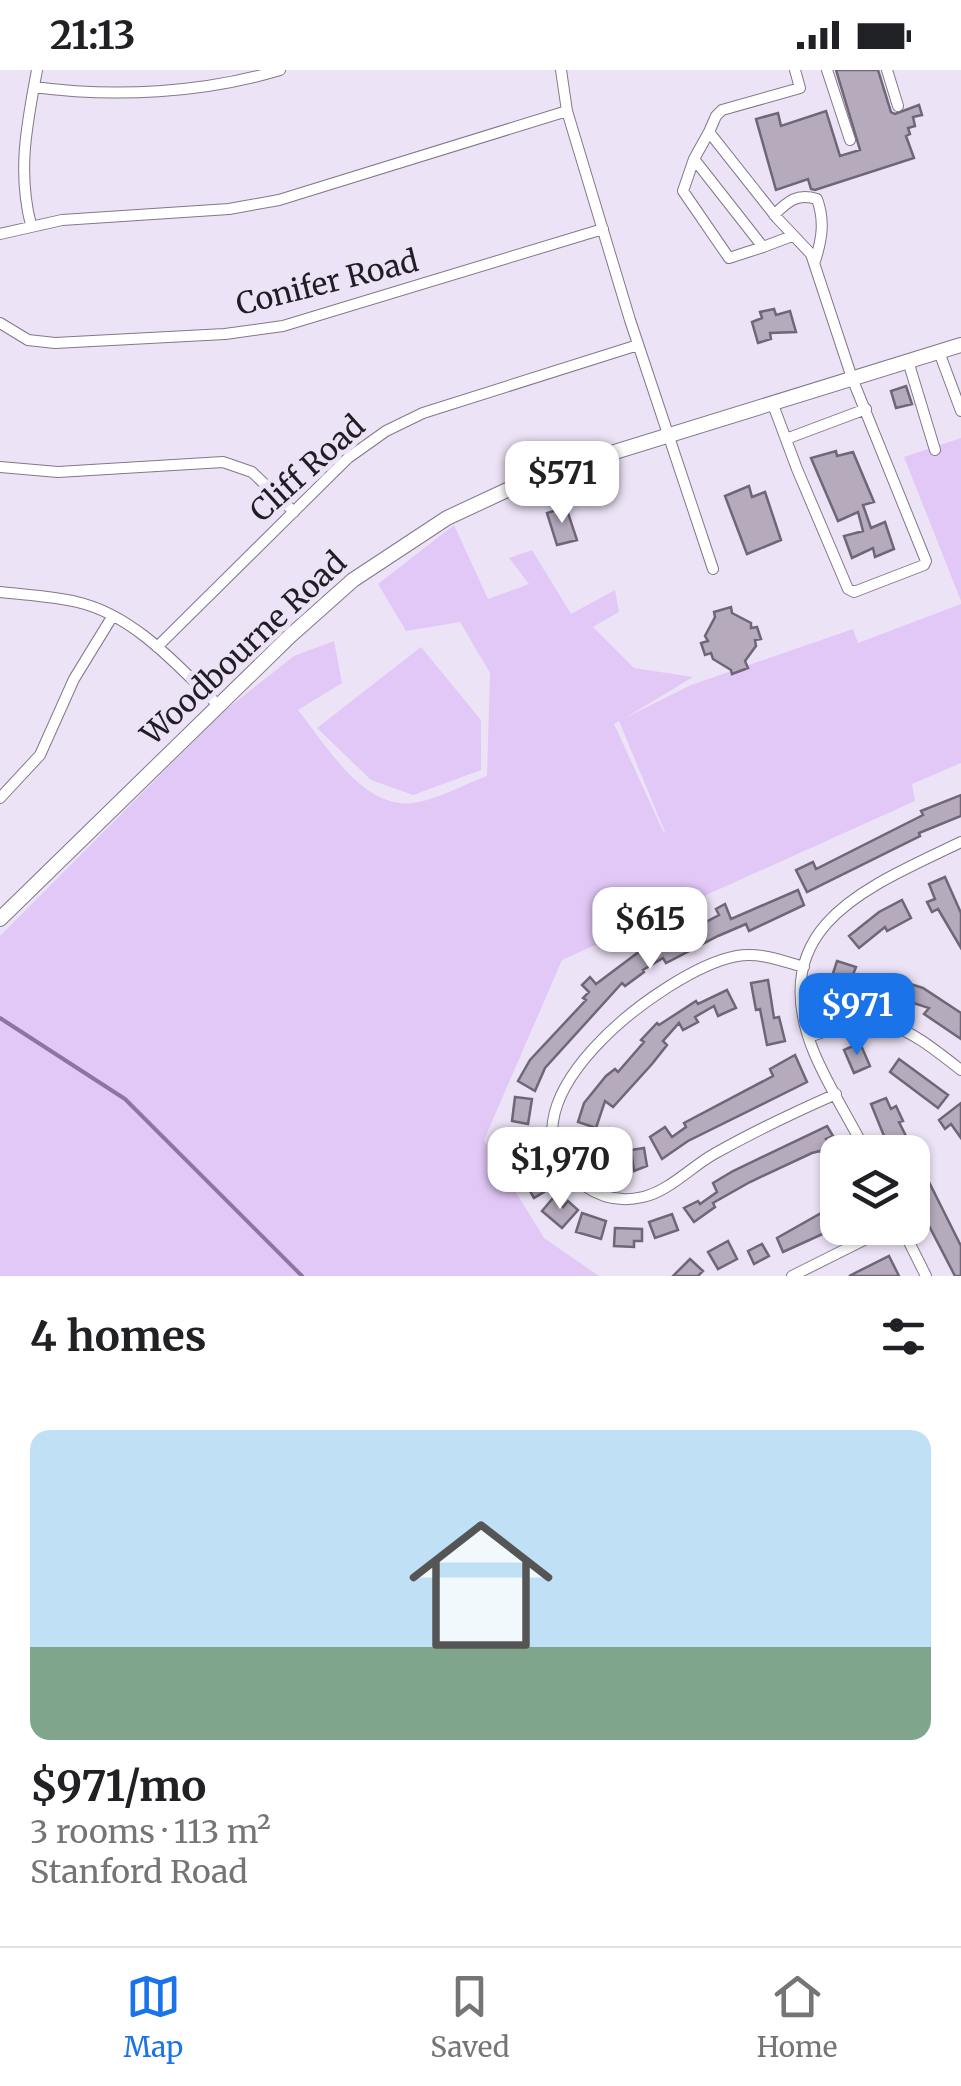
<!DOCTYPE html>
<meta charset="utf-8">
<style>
body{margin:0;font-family:Merriweather,serif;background:#f6f6f6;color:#202124;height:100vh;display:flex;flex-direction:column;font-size:38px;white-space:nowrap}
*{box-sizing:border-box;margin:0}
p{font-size:32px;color:#757577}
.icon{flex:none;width:55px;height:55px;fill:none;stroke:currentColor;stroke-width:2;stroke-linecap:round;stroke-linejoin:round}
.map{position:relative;height:1206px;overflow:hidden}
.panel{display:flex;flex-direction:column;background:#fff;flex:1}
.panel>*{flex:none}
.controls{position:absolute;left:820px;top:1065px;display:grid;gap:20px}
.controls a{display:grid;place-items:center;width:110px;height:110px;border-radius:20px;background:#fff;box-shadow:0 2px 8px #0004;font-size:50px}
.price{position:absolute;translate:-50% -85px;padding:0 22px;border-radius:20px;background:#fff;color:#222;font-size:32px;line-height:65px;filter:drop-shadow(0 2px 5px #0008)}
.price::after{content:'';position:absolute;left:50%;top:60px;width:30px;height:22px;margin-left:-15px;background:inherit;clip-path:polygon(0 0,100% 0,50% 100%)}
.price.active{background:#1a73e8;color:#fff}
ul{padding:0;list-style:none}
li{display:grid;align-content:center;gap:20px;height:530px;padding:0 30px}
li span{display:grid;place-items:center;height:310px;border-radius:20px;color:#555}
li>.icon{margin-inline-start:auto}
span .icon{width:180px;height:180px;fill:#fffc;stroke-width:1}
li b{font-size:42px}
h2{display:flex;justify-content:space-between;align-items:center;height:120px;padding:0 30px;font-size:42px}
.status{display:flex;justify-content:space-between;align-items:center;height:70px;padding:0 50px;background:#fff;direction:ltr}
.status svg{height:28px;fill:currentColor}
.menu{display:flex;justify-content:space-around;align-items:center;height:140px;border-top:2px solid #e0e0e0;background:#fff;font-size:28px;color:#757577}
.menu a{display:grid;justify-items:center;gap:5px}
.menu .active{color:#1a73e8}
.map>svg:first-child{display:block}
</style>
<div class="status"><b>21:13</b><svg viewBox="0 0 49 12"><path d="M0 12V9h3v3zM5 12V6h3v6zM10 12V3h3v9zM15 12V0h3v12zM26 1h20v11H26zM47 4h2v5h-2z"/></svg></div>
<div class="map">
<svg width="961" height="1206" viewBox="0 0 961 1206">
<rect width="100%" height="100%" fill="#ede3f6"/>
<path fill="#e2c8f7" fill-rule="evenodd" d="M961,368V531L904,387Z
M454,455L488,529L529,514L509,488L532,480L571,544L615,520L619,542L593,557L634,598L693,607L625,648L691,615L853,559L858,573L961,534V693L912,714L915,731L562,890L484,1070L544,1168L599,1206H0V866L223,642L294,586L334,571L342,613L298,640C327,676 365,744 419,732C442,727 465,714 487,706L490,603L460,552L406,561L378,514ZM619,651L665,762L664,763L614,654Z
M421,577L481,650V700L413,725L371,710L317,658Z"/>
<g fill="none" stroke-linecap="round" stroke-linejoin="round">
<path stroke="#8e74a1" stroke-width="4" d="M0,948L125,1029L302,1206"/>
</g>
<path fill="#b5abbd" stroke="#6f6677" stroke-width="2.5" d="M836,0H878L891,42L895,44L919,35L922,45L913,47L915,56L908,58L910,64L906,66L914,88L815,120L811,119L808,109L776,120L756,49L778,43L781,56L826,41L840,86L860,80Z
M774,239L776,245L790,241L796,262L770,263L771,269L758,273L752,252L762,248L760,242Z
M906,316L912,334L896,338L891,321Z
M836,381L837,386L853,382L874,432L863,435L871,458L885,452L894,479L875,487L873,478L852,488L844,466L863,461L858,442L838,451L811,388Z
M749,416L752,427L765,422L781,470L747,484L725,426Z
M566,437L577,470L557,475L547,443Z
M731,537L732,543L751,553V558L757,557L761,569L755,570L756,576L745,591L748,598L732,604L731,600L713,589L711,583L705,585L701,573L708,571L705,566L715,547L714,542Z
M961,725V746L919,763L920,766L807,822L796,800L813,792L816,799L923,745L921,741Z
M945,807L961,843V878L938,839L932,842L927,832L935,829L929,814Z
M798,820L804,835L749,861L746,854L718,866L666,893L663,888L643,900L644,902L625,916L622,913L545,998L535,1021L518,1011L530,990L586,930L583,928L589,922L582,915L590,907L596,914L644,878L641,874L661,863L666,873L719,845L716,839L725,834L731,849Z
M902,830L911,848L887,861L885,857L859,878L849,866L879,842Z
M837,891L856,897L852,907L901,911L923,918L961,943V969L924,944L929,938L886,924L848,921L847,925L828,919Z
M768,910L774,948L779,947L785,971L767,975L760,939L756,940L751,913Z
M727,920L736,938L718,946L714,936L695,947L698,952L683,960L679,953L663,971L667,975L652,994L613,1037L605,1031L596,1058L578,1052L584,1033L606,1006L615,999L618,1002L644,972L641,970L657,953L659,955L696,931L698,934Z
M860,973L870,996L854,1003L844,980Z
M795,985L807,1012L688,1071L662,1089L650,1067L665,1057L672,1067L686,1057L684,1053L773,1006L770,999Z
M899,989L948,1025L938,1038L890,1002Z
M515,1027L532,1029L528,1054L512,1051Z
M886,1028L891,1039L896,1036L903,1051L899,1052L961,1176V1206H955L912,1123V1082H892L884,1066L871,1034Z
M961,1033V1068L951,1054L945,1059L939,1050Z
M827,1056L833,1066L826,1069L832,1080L823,1086L820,1081L812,1083L750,1112L713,1133L715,1137L694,1152L684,1138L698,1131L700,1134L717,1122L713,1113L733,1101Z
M530,1063L534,1088L515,1091L511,1066Z
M594,1067L605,1079L610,1074L621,1086L606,1101L583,1078Z
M644,1078L647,1096L634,1101L631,1080Z
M537,1093L552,1117L534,1128L520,1104Z
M553,1128L563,1137L568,1131L578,1140L562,1158L542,1141Z
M823,1142L826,1148L834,1144L838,1157L783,1182L777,1168Z
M582,1143L606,1151L601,1169L576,1162Z
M672,1144L678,1160L655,1168L649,1152Z
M615,1158L642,1159V1171H634V1177L614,1176Z
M728,1171L737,1189L718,1199L708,1182Z
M762,1174L769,1186L754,1194L748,1181Z
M889,1186L899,1206H849Z
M690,1189L703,1201L698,1206H673Z"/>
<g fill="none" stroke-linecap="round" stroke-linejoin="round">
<defs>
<path id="minor" d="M561,0L567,41L630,250L713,499
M827,0L850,70
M887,0L898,36
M34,17C115,28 203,23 280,0
M709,62L694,89L763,177L792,166
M694,89L683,121L729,188L763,177
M774,145C788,131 797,123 817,129C825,151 822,169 815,191
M31,155C17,101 27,54 37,0
M0,164L62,150L229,139L279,130L567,41
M0,253L28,270L55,273L225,264L283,256L603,159
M939,282L961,341
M908,291L935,380
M772,332L797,399L848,519L854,522L924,495L926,491L852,308L811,184L777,148L709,62L716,46L722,40L800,18L795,0
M786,369L866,339
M0,397L58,402L223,392L252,402L294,442
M0,522C25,525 51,526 77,532C134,545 178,596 218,635
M157,577L348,388L386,361L423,343L638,275
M0,728L40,685L74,609L112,547
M804,897C782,891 760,882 737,886C665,899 477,1043 585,1116C602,1128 622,1132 643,1127C669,1121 691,1097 714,1084C753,1062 795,1042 836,1024
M809,967C882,939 901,953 961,1000
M866,1082C849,1048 827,1015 813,980C763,854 871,816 961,772
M902,1158L926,1206
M792,1206L888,1158"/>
<path id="major" d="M0,849L290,566L353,510L447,448L537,406L961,275"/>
</defs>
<use href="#minor" stroke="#827889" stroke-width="12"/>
<use href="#major" stroke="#827889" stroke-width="16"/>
<use href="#minor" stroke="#fff" stroke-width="10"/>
<use href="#major" stroke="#fff" stroke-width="14"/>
</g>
<g text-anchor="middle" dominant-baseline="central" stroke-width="10" stroke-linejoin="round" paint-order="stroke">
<g font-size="30" fill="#211d24" stroke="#ede3f6">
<text transform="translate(327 212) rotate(-14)">Conifer Road</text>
<text transform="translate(307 398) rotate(-42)">Cliff Road</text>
<text transform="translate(243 578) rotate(-43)">Woodbourne Road</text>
</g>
</g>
</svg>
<div class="controls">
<a><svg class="icon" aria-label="layers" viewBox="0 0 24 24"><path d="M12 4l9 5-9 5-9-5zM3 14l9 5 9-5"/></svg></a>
</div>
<b class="price" style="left:562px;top:456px">$571</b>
<b class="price" style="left:650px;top:902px">$615</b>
<b class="price active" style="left:857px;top:988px">$971</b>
<b class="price" style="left:560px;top:1142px">$1,970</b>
</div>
<section class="panel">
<h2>4 homes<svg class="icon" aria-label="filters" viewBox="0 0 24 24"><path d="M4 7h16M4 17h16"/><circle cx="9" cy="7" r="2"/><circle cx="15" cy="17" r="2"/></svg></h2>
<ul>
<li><span style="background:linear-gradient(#bfe0f5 70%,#7fa58c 0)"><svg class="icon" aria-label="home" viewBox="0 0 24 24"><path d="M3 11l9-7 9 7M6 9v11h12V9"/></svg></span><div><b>$971/mo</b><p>3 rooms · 113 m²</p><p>Stanford Road</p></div></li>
</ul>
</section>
<nav class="menu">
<a class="active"><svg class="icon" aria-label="map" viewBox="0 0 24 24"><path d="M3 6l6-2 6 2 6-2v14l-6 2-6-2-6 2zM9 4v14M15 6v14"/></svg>Map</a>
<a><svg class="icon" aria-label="saved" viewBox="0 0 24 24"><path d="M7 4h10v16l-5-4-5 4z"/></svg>Saved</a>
<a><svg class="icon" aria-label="home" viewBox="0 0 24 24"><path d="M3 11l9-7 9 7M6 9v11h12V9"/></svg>Home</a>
</nav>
